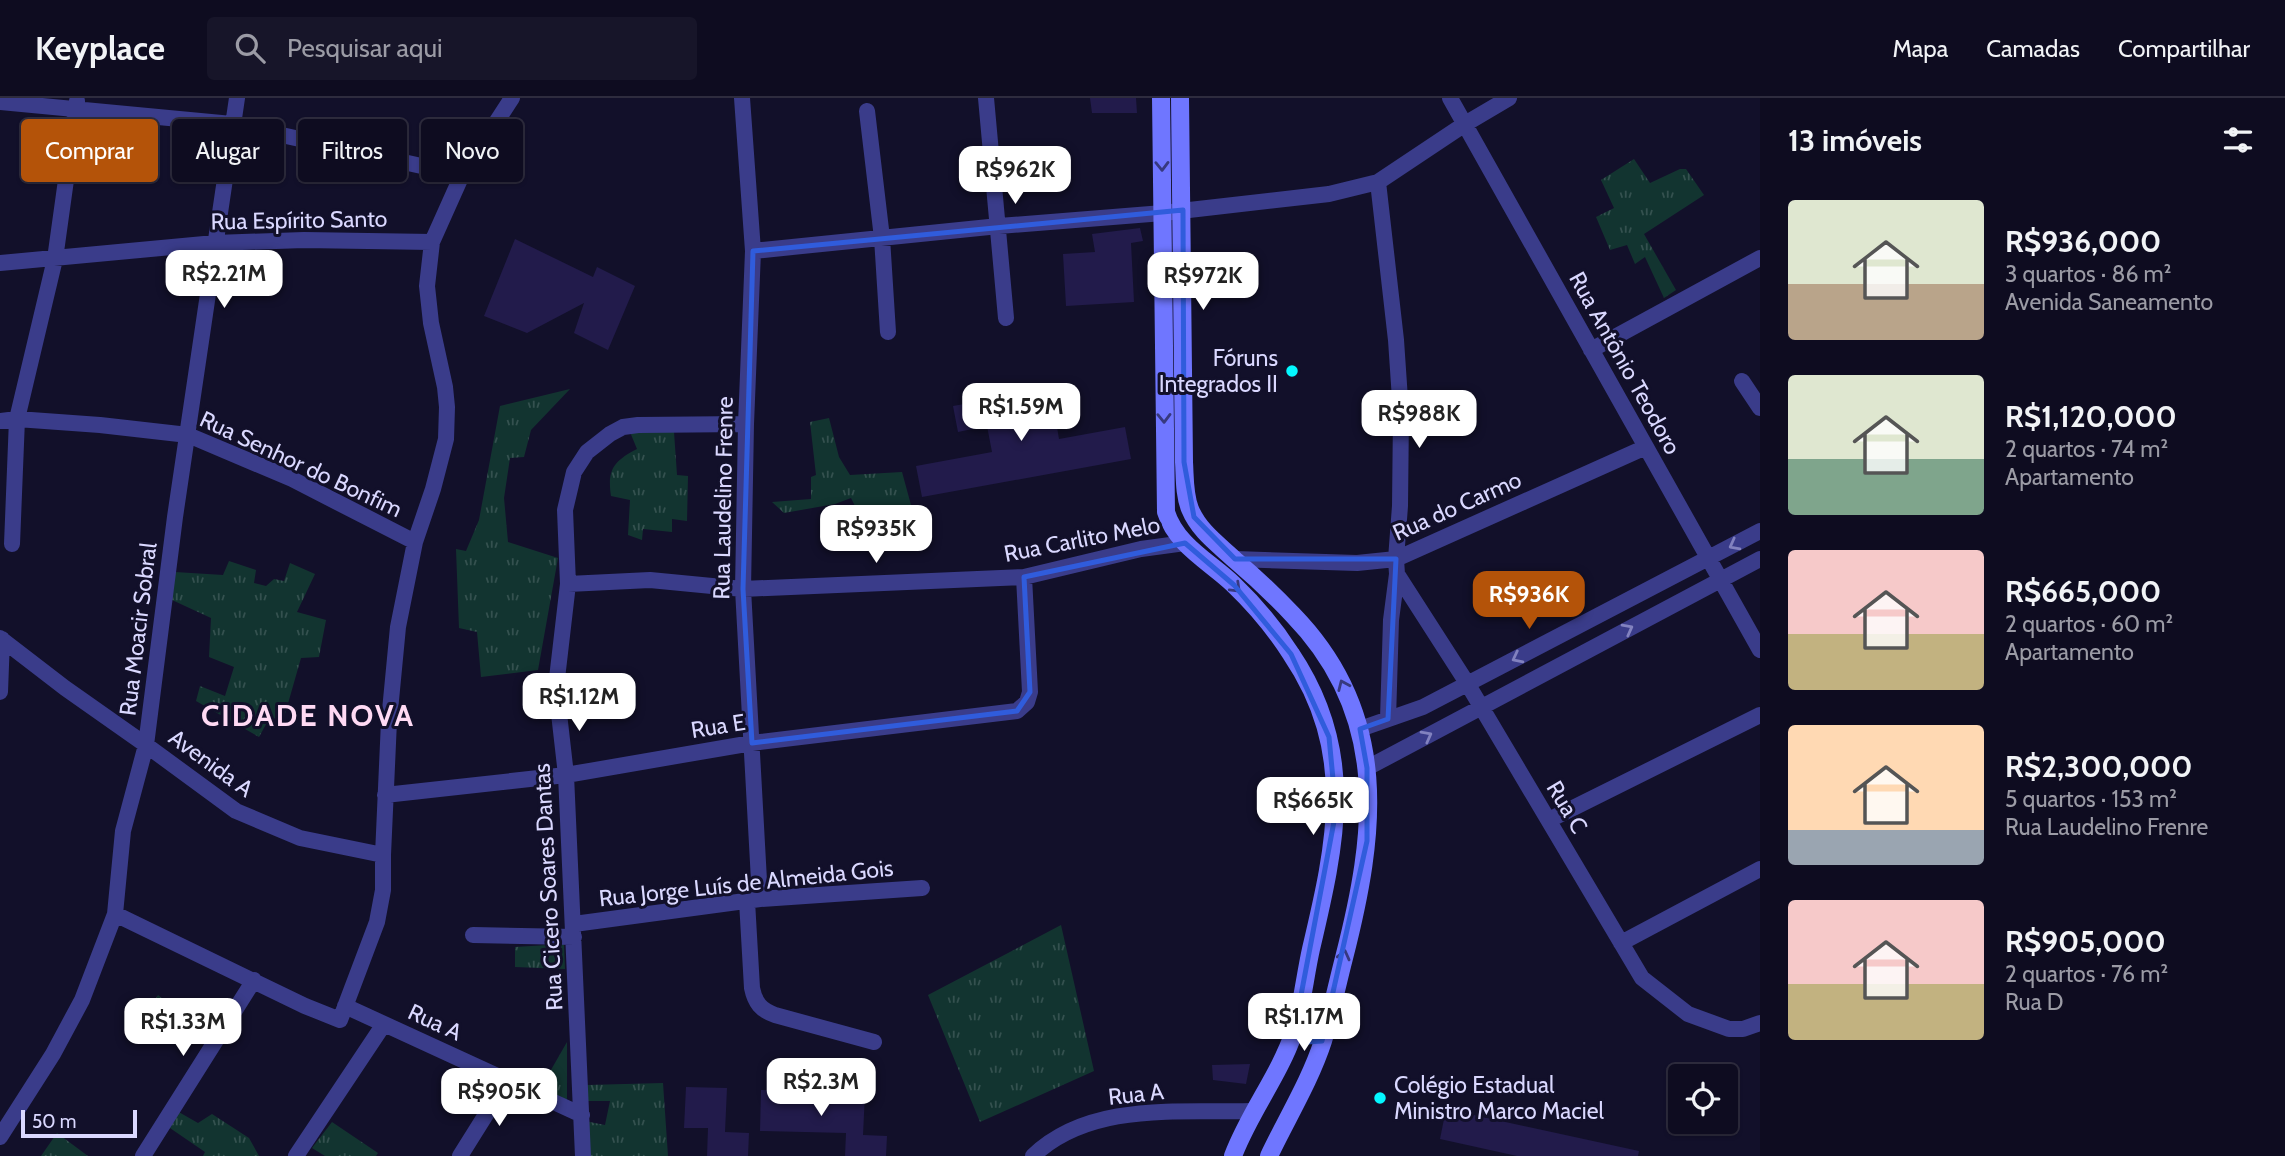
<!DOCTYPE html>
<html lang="pt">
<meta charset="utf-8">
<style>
body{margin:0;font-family:Cabin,sans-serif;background:#171529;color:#f1f3f6;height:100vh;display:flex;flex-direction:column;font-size:26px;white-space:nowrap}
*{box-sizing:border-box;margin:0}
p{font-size:23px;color:#9b9ba5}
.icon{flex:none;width:38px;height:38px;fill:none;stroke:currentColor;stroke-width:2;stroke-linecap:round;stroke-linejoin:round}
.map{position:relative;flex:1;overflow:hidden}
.details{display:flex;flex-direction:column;background:#0e0c20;width:525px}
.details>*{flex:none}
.hud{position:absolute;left:21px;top:21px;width:665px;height:63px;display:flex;gap:14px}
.tools{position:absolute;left:1668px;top:966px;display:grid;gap:14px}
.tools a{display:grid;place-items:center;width:70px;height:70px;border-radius:7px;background:#0e0c20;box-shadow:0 2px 5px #0004,0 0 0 2px #2e2c3e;font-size:35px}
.scale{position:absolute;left:21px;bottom:18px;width:116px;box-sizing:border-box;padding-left:7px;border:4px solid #dad8ff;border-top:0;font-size:19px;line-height:24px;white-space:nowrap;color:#dad8ff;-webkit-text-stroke:5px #12102a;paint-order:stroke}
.price{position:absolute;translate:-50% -60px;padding:0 16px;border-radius:14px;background:#fff;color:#222;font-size:23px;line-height:46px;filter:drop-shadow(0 2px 4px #0008)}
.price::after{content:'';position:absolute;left:50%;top:42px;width:21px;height:16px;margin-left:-10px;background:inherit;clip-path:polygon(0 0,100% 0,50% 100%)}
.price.on{background:#b45309;color:#fff}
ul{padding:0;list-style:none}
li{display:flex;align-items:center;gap:21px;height:175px;padding:0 28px}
li span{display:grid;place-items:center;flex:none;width:196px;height:140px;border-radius:7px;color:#555}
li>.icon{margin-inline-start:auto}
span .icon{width:84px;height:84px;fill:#fffc;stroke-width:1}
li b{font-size:30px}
h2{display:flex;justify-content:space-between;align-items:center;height:84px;padding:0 28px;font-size:30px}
.pill{padding:0 24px;border-radius:7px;background:#0e0c20;box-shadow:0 2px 5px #0004,0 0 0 2px #2e2c3e;font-size:24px;line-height:63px}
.pill.on{background:#b45309;color:#fff}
header{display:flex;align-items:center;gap:42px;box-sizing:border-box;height:98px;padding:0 35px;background:#0e0c20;border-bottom:2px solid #2e2c3e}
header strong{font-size:33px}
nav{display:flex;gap:38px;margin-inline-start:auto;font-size:24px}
.search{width:490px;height:63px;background:#171529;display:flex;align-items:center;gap:18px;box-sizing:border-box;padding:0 24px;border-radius:7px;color:#9b9ba5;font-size:26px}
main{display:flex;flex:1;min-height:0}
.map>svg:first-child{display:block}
</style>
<header>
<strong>Keyplace</strong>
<div class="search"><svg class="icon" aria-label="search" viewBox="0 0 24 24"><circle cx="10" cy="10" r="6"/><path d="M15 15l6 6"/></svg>Pesquisar aqui</div>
<nav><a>Mapa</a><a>Camadas</a><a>Compartilhar</a></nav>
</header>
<main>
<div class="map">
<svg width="1760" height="1058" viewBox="0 0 1760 1058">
<defs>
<pattern id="grass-tufts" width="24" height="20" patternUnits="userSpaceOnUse" patternTransform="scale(1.75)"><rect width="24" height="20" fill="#123430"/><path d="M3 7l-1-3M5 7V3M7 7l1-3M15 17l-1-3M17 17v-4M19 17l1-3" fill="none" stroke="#34514f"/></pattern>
</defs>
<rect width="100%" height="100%" fill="#12102a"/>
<path fill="url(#grass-tufts)" d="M1634,61L1650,85L1680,71H1686L1704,97L1644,136L1676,192L1664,200L1645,159L1635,166L1627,147L1610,152L1596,119L1614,110L1601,82Z
M570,291L531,332L524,359L510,360L504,400L508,444L558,460L538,572L481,579L477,534L459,530L456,451L466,453L479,422L500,308Z
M829,320L839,359L850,377L902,374L917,429L893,435L892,414L862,422L851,400L835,406L784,415L772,404L811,401V379L816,377L810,324Z
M630,334H674L677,377L688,378L687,423L672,421V434L643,431L642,442L628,437L630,402L611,398C607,371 614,363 637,351Z
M229,463L256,472L254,485L266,488L274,481L284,483L290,465L315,476L297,514L326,522L319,559L301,560L283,623L270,619L259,639L196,603L200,588L225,598L234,569L209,559L211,520L172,502L175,474L223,477Z
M1061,827L1094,973L980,1024L928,897Z
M564,846L565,871L515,869V849Z
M158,897L206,935L199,944L149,910Z
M567,944V1004L540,991Z
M663,985L668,1058H590L585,1023L605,1027L610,1003H588L587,987Z
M177,1013L198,1025L212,1016L249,1040L259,1058H203L205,1054L167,1028Z
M332,1024L378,1055L376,1058H325L312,1050Z
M57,1035L88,1058H41Z"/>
<path fill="#221b4b" d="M1090,0H1136L1137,15H1092Z
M1140,130L1143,143L1131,145L1134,204L1066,208L1063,156L1095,154L1092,136Z
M515,141L593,179L597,169L635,188L608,252L574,235L584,205L527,235L484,218Z
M1070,287L1075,314L1055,317L1059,341L1125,329L1131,361L922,399L916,368L992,354L987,328L958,334L953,308Z
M1250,966L1246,986L1213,982L1212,967Z
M686,989L727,990L725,1034L749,1035L748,1058H707L708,1030H684Z
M761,992L865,995L863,1037L887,1038L886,1058H845L846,1035L760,1033Z
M1446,1011L1639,1053L1638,1058H1517L1440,1041Z"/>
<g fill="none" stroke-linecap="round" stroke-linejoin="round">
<path stroke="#3a3c8a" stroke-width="16" d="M742,0L753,153L746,326L743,491L760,801
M986,0L1006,220
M1450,0L1760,552
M0,4L232,26L462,77
M867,13L882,140L888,234
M1378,84L1396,242L1401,316L1400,408L1396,461L1397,476L1391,522L1388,621
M753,153L999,128L1163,115L1329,96L1378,84L1465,26L1509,0
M0,165L215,145L304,142L432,144
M1591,252L1760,160
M1742,283L1760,310
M0,323L17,321L100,327L188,337L292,381L415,444
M12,446L17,321L55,161L77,3
M1235,461L1357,465L1396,461L1646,349
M1397,476L1467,585L1642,880L1688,916L1729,931H1743L1760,925
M568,486L650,482L743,491L1024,479L1141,451L1185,445
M0,540L65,590L146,647L236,713L300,740L383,757
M0,594L2,541
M1360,631L1423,609L1760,433
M1367,670L1760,461
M385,697L566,677L752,645L1017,613L1027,604L1030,594L1024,479
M1549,722L1760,617
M747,803L752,890C755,905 761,912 775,917L874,944
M115,816L305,908L340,922L377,824L383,792V757L389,623L398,529L415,444L433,391L446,341L447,309L445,289L431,225L427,188L432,144L462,77L512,0
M574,826L760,801L922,790
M473,837L574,839
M1621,845L1760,771
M345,908L582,1017
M0,1039L53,956L82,902L115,816L123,733L146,647L175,419L237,0
M143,1058L254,882
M296,1058L384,926
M460,1058L507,983
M583,1058L566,677L556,589L568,486L565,412L574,374L587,354L610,336L623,329L638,327L746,326
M1033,1058C1090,1003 1181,1015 1253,1013"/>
<path stroke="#6f76ff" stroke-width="18" d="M1161,0L1166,414C1176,447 1210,464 1233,486C1255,507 1275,531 1291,556C1357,654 1336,745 1311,851C1305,878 1302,908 1294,934C1279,978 1249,1015 1233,1058
M1180,0L1184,364C1185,379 1184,396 1190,411C1199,433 1218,446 1235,462C1255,479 1275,498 1293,517C1391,618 1376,735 1344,860C1337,887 1331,916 1323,943C1310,983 1287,1020 1269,1058"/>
</g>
<defs><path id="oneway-chevron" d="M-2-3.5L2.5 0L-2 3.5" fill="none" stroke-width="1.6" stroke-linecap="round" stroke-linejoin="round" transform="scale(1.75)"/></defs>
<g stroke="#37397f">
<use href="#oneway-chevron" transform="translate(1162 68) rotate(89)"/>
<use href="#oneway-chevron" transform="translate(1164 320) rotate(89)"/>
<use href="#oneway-chevron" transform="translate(1236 490) rotate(44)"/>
<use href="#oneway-chevron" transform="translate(1343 587) rotate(-114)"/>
<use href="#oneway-chevron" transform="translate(1344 857) rotate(-76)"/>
</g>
<g stroke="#8282bf">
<use href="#oneway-chevron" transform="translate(1734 447) rotate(152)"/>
<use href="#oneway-chevron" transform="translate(1628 531) rotate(-28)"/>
<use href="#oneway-chevron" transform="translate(1517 560) rotate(153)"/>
<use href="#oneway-chevron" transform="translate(1427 638) rotate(-28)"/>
</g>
<path fill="none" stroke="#305cdc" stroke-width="5" stroke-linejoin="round" d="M1183,112L1184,364L1194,419L1235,461H1396L1388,621L1360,631L1367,670V743L1322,943L1307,944L1294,934L1336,713L1329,639L1291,556L1234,487L1185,445L1024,479L1030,594L1017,613L752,645L743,491L753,153Z"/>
<g fill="#04f7ff" stroke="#12102a" stroke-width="2.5">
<circle cx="1292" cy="273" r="7"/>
<circle cx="1380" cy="1000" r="7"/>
</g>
<g text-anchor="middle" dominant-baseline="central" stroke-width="6" stroke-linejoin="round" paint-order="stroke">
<g font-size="23" fill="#dad8ff" stroke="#12102a">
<text transform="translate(299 122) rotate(-1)">Rua Espírito Santo</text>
<text transform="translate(1625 265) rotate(61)">Rua Antônio Teodoro</text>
<text transform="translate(301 366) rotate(25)">Rua Senhor do Bonfim</text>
<text transform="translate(723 400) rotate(-89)">Rua Laudelino Frenre</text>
<text transform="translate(1457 408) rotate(-24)">Rua do Carmo</text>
<text transform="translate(1082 441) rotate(-11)">Rua Carlito Melo</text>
<text transform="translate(138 531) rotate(-83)">Rua Moacir Sobral</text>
<text transform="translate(718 628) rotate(-9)">Rua E</text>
<text transform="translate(211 665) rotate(36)">Avenida A</text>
<text transform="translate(1567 709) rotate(59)">Rua C</text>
<text transform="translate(746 785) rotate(-6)">Rua Jorge Luís de Almeida Gois</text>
<text transform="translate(548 789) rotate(-93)">Rua Cicero Soares Dantas</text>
<text transform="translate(435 924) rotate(25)">Rua A</text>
<text transform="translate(1136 996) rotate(-6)">Rua A</text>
</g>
<g font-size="23" fill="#dad8ff" stroke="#12102a" text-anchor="end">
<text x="1278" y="260">Fóruns<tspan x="1278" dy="26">Integrados II</tspan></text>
<text x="1394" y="987" text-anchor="start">Colégio Estadual<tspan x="1394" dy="26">Ministro Marco Maciel</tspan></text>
</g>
<g font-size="30" font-weight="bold" letter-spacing="2" fill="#ffdaf4" stroke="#12102a">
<text x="308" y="617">CIDADE NOVA</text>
</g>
</g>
</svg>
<div class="tools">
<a><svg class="icon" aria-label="locate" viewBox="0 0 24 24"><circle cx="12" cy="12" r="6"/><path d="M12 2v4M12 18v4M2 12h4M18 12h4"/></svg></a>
</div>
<div class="scale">50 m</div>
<b class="price" style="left:1015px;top:108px">R$962K</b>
<b class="price" style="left:224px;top:212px">R$2.21M</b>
<b class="price" style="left:1203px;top:214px">R$972K</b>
<b class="price" style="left:1021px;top:345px">R$1.59M</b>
<b class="price" style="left:1419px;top:352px">R$988K</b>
<b class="price" style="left:876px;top:467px">R$935K</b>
<b class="price on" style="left:1529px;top:533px">R$936K</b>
<b class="price" style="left:579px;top:635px">R$1.12M</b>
<b class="price" style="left:1313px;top:739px">R$665K</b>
<b class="price" style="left:1304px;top:955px">R$1.17M</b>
<b class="price" style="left:183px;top:960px">R$1.33M</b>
<b class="price" style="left:821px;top:1020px">R$2.3M</b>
<b class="price" style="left:499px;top:1030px">R$905K</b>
<div class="hud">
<a class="pill on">Comprar</a>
<a class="pill">Alugar</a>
<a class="pill">Filtros</a>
<a class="pill">Novo</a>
</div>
</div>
<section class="details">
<h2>13 imóveis<svg class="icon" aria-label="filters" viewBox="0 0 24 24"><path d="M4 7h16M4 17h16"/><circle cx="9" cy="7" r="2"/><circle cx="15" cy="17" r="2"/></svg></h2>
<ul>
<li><span style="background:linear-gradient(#dfe7d0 60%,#b9a48a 0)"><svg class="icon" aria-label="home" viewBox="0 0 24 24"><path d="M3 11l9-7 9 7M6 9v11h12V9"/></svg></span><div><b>R$936,000</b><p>3 quartos · 86 m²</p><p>Avenida Saneamento</p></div></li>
<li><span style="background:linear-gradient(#dfe7d0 60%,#7fa58c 0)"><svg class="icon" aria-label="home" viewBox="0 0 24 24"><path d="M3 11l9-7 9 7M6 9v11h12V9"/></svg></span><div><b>R$1,120,000</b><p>2 quartos · 74 m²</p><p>Apartamento</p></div></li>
<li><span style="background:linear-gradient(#f6c9c9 60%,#c2b280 0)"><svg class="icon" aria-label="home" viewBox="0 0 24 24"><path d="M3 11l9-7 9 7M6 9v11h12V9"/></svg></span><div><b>R$665,000</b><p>2 quartos · 60 m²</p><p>Apartamento</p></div></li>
<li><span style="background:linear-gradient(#ffd9b3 75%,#9aa5b1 0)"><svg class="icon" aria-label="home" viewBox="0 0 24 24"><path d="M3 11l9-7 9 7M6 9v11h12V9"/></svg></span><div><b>R$2,300,000</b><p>5 quartos · 153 m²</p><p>Rua Laudelino Frenre</p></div></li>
<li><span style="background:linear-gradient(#f6c9c9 60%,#c2b280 0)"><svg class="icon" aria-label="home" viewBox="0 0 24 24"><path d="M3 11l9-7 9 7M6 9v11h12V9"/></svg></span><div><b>R$905,000</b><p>2 quartos · 76 m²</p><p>Rua D</p></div></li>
</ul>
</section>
</main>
